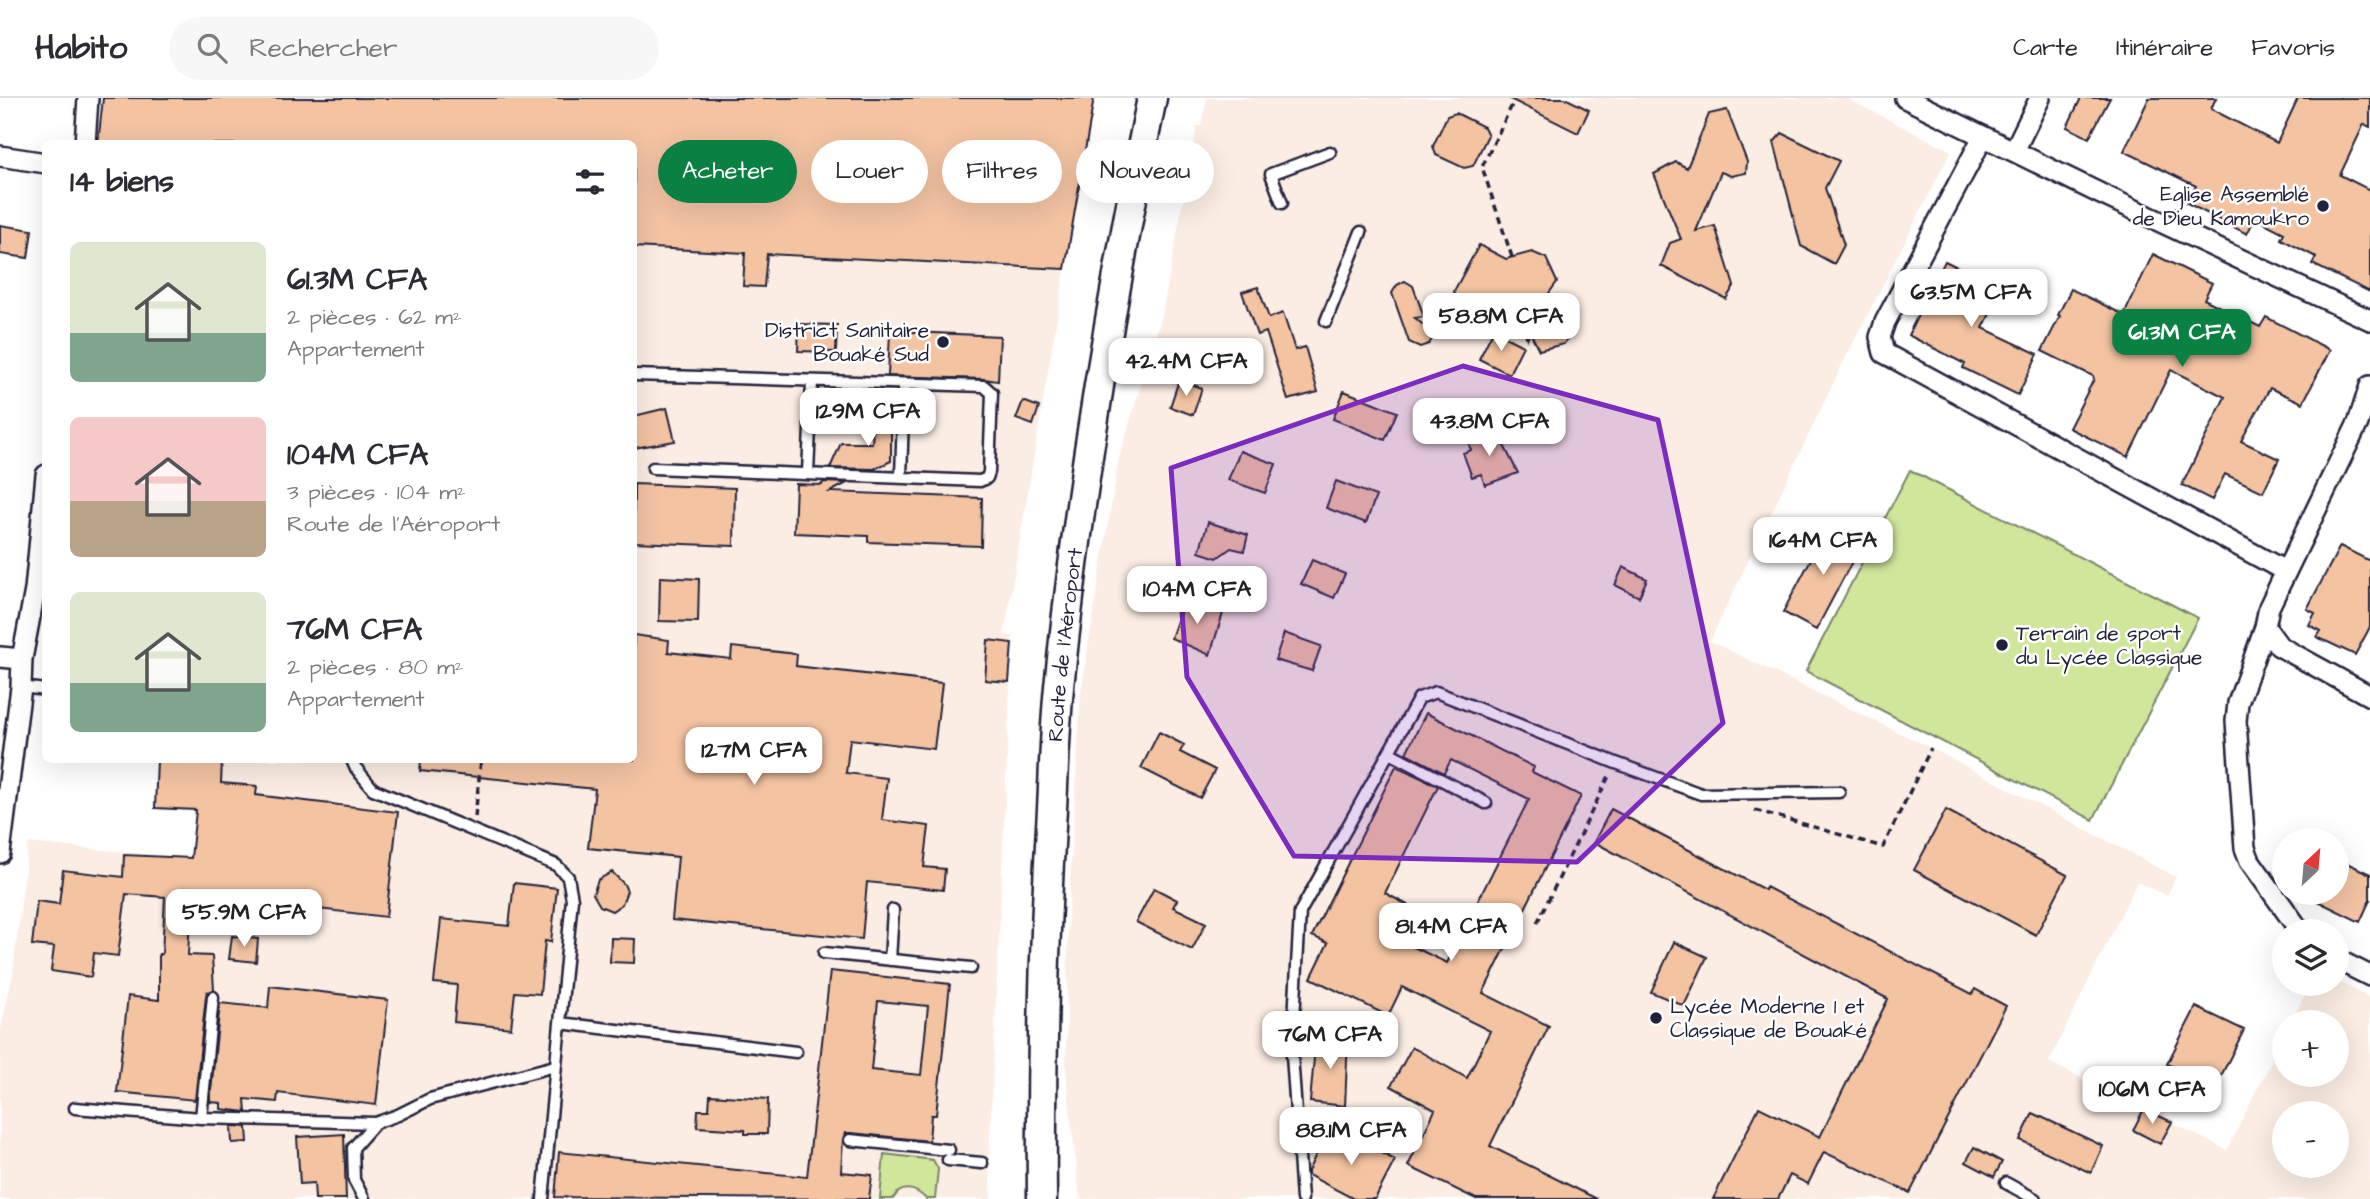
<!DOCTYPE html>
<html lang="fr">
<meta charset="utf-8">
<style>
body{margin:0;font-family:"Architects Daughter",sans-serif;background:#f7f7f7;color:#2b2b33;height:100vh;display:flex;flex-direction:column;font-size:26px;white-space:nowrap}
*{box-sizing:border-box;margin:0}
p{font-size:23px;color:#7c7c81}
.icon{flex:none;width:38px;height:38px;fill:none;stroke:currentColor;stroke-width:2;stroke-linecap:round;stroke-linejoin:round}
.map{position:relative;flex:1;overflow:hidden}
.panel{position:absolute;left:42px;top:42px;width:595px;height:623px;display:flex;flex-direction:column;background:#fff;border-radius:10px;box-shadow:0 7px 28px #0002}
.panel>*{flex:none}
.guide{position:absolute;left:658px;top:42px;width:665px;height:63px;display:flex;gap:14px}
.needle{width:46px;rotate:26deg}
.controls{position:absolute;left:2272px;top:730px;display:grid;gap:14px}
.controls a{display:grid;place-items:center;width:77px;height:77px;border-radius:50%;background:#fff;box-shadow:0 7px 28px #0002;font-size:35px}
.price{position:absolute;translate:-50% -60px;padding:0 16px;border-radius:14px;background:#fff;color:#222;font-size:23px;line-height:46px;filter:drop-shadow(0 2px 4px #0008)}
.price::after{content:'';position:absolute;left:50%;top:42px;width:21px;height:16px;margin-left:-10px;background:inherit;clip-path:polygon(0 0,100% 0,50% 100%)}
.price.on{background:#0b8043;color:#fff}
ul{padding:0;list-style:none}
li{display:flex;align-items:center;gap:21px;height:175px;padding:0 28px}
li span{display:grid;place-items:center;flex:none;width:196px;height:140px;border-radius:10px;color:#555}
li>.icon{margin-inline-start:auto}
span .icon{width:84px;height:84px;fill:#fffc;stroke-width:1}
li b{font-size:30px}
h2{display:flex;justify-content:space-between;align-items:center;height:84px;padding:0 28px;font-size:30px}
.tag{padding:0 24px;border-radius:32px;background:#fff;box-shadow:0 7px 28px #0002;font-size:24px;line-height:63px}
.tag.on{background:#0b8043;color:#fff}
header{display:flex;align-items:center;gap:42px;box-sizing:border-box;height:98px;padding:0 35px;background:#fff;border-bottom:2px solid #e1e1e2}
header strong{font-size:33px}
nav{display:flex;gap:38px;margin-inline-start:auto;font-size:24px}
.search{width:490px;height:63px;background:#f7f7f7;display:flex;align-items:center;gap:18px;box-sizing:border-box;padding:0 24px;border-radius:38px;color:#7c7c81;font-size:26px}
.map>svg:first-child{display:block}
</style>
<header>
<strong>Habito</strong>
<div class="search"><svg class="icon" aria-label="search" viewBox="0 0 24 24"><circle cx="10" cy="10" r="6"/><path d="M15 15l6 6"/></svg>Rechercher</div>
<nav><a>Carte</a><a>Itinéraire</a><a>Favoris</a></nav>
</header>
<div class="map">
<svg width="2370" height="1101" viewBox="0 0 2370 1101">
<rect width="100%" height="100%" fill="#fff"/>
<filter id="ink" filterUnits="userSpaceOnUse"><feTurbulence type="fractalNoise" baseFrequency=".0143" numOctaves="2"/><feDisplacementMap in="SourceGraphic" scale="14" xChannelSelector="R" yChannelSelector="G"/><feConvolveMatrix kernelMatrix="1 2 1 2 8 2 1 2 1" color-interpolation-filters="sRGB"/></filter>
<g filter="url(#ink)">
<path fill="#fbede3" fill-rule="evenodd" d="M1207,0H1846L1951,53L1839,273L1710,543L1931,650L2176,779L2167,798L2137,784L2049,964L2227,1052L2284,938V976H2336V924H2291L2310,886H2336V882L2370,900V1101H1080L1066,974L1068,818L1081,593L1119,360L1162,217L1197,28H1201ZM2284,1015H2336V1068H2284Z
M634,149L1065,171L1004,537L1013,538L1012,545L989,1062L991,1101H0V935L13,875L28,745L190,760L194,732L219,734L222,662H634Z"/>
<path fill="#d0e69b" stroke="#79846b" stroke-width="2" d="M1910,372L2198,520L2093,722L1806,573Z
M884,1056L933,1062L938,1071L935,1101H926C916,1090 901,1086 893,1101H880Z"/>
<path fill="#f3c3a2" stroke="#22223b" stroke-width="2" fill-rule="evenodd" d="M103,0H1094L1065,171L767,156L764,189L743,188L745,155L634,149V46H98Z
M1508,0H1565L1589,12L1578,35Z
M2081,0H2110L2089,40L2067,29Z
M2149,0H2216L2211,11L2277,45L2298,0H2370V29L2364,26L2340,77L2370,92V194L2312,166L2316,159L2281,141L2284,135L2255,120L2247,136L2187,105L2196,88L2124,53Z
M1727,12L1747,64L1746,75L1731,78L1721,74L1696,133L1715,128L1734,188L1726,201L1661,168L1670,145L1681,141L1654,76L1676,64L1687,70L1709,16Z
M1456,15L1484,29L1488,37L1473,68L1464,70L1436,57L1433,48L1447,18Z
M1782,35L1839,63L1825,90L1844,147L1834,166L1801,148L1774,44Z
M0,127L32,132L28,160L0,156Z
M1479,147L1506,161L1532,154L1546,160L1557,184L1542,205L1558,213L1569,237L1564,246L1539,252L1530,234L1527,241L1512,199L1461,215L1454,193Z
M2153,156L2212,185L2204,201L2260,229L2266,219L2330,252L2303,305L2270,290L2241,343L2279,361L2263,394L2225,376L2212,402L2182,387L2225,299L2171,272L2128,359L2069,330L2094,281L2093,278L2042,253L2060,218L2058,217L2071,191L2124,217Z
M1945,163L2002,191L1983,230L2038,256L2018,297L1963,270L1965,266L1908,237Z
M1405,183L1413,188L1424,219L1415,220L1435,237L1429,246L1420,249L1409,244L1392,195L1397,187Z
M1258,189L1269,220L1283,215L1295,252L1305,249L1318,294L1288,302L1266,234L1257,237L1242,194Z
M799,226L837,227L836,254L798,253Z
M890,233L1000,238L998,283L984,281L888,278Z
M1493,233L1523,248L1509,276L1479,261Z
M1179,282L1202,290L1193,317L1170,309Z
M1344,293L1397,314L1385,342L1333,321Z
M1023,303L1039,309L1033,327L1016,321Z
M667,310L675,343L634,350V318Z
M891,311V363L874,371L830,370L841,345H872L874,318Z
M1495,330L1518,375L1485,387L1481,376L1472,379L1463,355L1471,352L1467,341Z
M1240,353L1276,366L1265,395L1228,382Z
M1336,383L1376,398L1366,425L1326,410Z
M823,384L847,385L830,394L982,400L981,448L868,444V438L794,435L796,386L822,387Z
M634,386L735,390L734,448L634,444Z
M1208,424L1248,437L1244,453L1231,450L1217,460L1199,454Z
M1829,427L1862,445L1816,532L1783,514Z
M2340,448L2370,463V529L2355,557L2317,539L2321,533L2309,527L2315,515L2307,511Z
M1312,462L1345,476L1334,500L1301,486Z
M1623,469L1647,481L1639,499L1615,487Z
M660,479L699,481L698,524L659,523Z
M1185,500L1223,515L1210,557L1171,540Z
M1284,535L1321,548L1312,573L1275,562Z
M634,537L669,542L668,554L731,561L732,549L797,556L796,568L942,585L934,651L850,641L846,675L887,680L882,722L929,728L924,769L945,771L943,792L867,784L862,841L672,822L678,759L588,750L595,691L420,673L421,662H634Z
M988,542L1012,545L1009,584L985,582Z
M1426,615L1534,669L1532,674L1581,698L1483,895L1549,928L1490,1048L1597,1101H1476L1408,1068L1435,1012L1391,988L1412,949L1467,980L1490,933L1402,889L1388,918L1311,880L1328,845L1312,838L1396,668L1438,688L1385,795L1415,811L1399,842L1447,865L1529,701L1451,662L1444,675L1406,655Z
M1159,634L1184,647L1180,654L1215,672L1200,700L1141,670Z
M157,662H222L221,685L257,688L256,697L398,714L386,819L209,798L208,801L191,800L188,857L212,858L214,892L207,894L206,898L195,1002L117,994L128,898L159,902V856H162L165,799L126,796L118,858L94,855L91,879L51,873L54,849L32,847L37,803L59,806L63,772L123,779L124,757L191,760L196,712L155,710Z
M1611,711L1765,792L1766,789L1972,896L1975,891L2006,908L1910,1095L1824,1054L1808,1086L1790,1077L1778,1101H1713L1759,1009L1820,1039L1888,901L1594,744Z
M1946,712L2067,777L2036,837L1914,772Z
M2336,760L2370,776V802L2360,824L2299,794H2336Z
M612,774L624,786L627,793L622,806L612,813L600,808L593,796L598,782Z
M514,785L557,790L551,844L545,843L540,896L515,894L511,930L454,924L457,887L434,885L441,821L509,828Z
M1154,790L1177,802L1173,809L1206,825L1192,852L1136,824Z
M232,838L258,841L256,864L229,861Z
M611,840L635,841L634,865L610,864Z
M1674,844L1707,859L1684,908L1651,894Z
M830,873L950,886L936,1017H931L929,1043L851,1035H845L843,1041L841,1074L872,1077L869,1101L555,1099L559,1054L807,1079ZM878,903L928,908L921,977L871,972Z
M270,888L388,902L376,1007L278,995L277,1004L245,1001L246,1014L221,1011V1005L210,1004L220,905L268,910Z
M2196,909L2244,932L2215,990L2167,966Z
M1316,938L1348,939L1345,1008L1310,1004Z
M710,997L768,1001L767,1036H745V1032L697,1029L698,1012H709Z
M2144,1011L2172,1024L2160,1046L2133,1032Z
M2033,1015L2103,1048L2091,1075L2020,1042Z
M231,1028L247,1029L248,1044L232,1045Z
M1339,1033L1395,1062L1375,1101H1354L1308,1077V1073L1323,1042L1332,1047Z
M344,1036L346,1101H315L314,1085L300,1086L297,1039Z
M1974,1049L2002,1064L1994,1079L1966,1064Z"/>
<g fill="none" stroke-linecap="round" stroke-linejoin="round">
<defs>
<path id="lane" d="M1282,105L1271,76L1330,54
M1326,223L1361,134
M634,277L984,288L992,295L989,374L987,380L980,383L653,370
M808,375L812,284
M901,379L904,287
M21,589L46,592
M1390,655L1486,705
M352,662L355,669L373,691L556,767L568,779L572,801L543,1101
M824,855L971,870
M890,862L893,812
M560,925L796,954
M75,1010L201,1020L375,1025
M201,1020L213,899
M850,1042L949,1052
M948,1062L982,1065
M2006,1085L2035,1101
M364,1101L354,1082L353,1050L375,1025L398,1017L430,1001L555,968
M1302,1101L1292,957L1300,814L1419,600L1436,594L1616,665L1701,696L1839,694"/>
<path id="street" d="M1905,0L2101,96L2370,222
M1983,39L1885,224L1880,239L1884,255L2285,473
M85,46L88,0
M2014,53L2040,0
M0,58L46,65
M2370,288L2358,325L2269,509L2265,529L2279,548L2370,598
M2265,529L2238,605L2236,623L2245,750L2250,763L2300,833
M0,559L22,561
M0,755L21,589L22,561L35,492L46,377
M2336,861L2370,878"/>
<g id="secondary">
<path id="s1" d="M1042,1101C1041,971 1044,841 1052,711C1054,670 1055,629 1059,589C1079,391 1112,195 1152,0"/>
</g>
</defs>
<use href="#lane" stroke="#22223b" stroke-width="15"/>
<use href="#street" stroke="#22223b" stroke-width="24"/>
<use href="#secondary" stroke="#22223b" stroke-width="33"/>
<path stroke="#22223b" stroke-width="3.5" stroke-dasharray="7 5" stroke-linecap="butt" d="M1512,159L1482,69L1513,5
M1755,712L1883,749L1931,650
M475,719L481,662
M1537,825L1610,676"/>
<use href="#lane" stroke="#fff" stroke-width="10"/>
<use href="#street" stroke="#fff" stroke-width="19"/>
<use href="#secondary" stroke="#fff" stroke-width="28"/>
</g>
</g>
<path fill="#7b2cbf" fill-opacity="0.2" stroke="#7b2cbf" stroke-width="5" stroke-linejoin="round" d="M1463,268L1658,322L1723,625L1577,764L1294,758L1187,579L1171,370Z"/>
<g fill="#22223b" stroke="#fff" stroke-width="2.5">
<circle cx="2323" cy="108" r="7"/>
<circle cx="943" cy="244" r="7"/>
<circle cx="2002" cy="547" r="7"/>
<circle cx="1656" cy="920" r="7"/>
</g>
<g text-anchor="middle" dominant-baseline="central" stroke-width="5" stroke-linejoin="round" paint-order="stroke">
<g font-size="21" fill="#22223b" stroke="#fff" text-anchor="end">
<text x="2309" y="96">Eglise Assemblé<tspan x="2309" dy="24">de Dieu Kamoukro</tspan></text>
<text x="929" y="232">District Sanitaire<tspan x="929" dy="24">Bouaké Sud</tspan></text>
<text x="2016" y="535" text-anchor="start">Terrain de sport<tspan x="2016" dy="24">du Lycée Classique</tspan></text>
<text x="1670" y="908" text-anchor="start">Lycée Moderne 1 et<tspan x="1670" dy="24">Classique de Bouaké</tspan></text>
</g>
<g font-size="21" fill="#22223b" stroke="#fff">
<text stroke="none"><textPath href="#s1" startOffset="555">Route de l'Aéroport</textPath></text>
</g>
</g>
</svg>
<div class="controls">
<a><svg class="needle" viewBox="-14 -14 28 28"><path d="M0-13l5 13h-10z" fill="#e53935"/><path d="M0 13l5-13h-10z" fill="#7c7c81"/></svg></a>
<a><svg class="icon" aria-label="layers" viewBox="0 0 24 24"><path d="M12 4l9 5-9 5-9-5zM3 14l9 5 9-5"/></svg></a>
<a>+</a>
<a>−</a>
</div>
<b class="price" style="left:1971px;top:231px">63.5M CFA</b>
<b class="price" style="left:1501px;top:255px">58.8M CFA</b>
<b class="price on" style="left:2182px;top:271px">61.3M CFA</b>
<b class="price" style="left:1186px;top:300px">42.4M CFA</b>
<b class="price" style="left:868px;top:350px">129M CFA</b>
<b class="price" style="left:1489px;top:360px">43.8M CFA</b>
<b class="price" style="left:1823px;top:479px">164M CFA</b>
<b class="price" style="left:1197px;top:528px">104M CFA</b>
<b class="price" style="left:754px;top:689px">127M CFA</b>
<b class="price" style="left:244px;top:851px">55.9M CFA</b>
<b class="price" style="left:1451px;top:865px">81.4M CFA</b>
<b class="price" style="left:1330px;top:973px">76M CFA</b>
<b class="price" style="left:2152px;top:1028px">106M CFA</b>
<b class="price" style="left:1351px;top:1069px">88.1M CFA</b>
<div class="guide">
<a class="tag on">Acheter</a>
<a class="tag">Louer</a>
<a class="tag">Filtres</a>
<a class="tag">Nouveau</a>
</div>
<section class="panel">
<h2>14 biens<svg class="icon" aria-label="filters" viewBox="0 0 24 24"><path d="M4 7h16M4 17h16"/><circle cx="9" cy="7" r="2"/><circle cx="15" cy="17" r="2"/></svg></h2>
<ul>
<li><span style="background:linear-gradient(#dfe7d0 65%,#7fa58c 0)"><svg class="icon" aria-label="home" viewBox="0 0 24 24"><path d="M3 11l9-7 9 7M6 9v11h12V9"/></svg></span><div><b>61.3M CFA</b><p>2 pièces · 62 m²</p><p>Appartement</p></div></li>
<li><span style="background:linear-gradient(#f6c9c9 60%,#b9a48a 0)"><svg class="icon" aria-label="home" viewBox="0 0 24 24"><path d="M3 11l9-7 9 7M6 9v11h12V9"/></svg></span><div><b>104M CFA</b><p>3 pièces · 104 m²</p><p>Route de l'Aéroport</p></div></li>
<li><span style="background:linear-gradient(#dfe7d0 65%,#7fa58c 0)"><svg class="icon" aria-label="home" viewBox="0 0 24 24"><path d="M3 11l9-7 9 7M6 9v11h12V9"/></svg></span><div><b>76M CFA</b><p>2 pièces · 80 m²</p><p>Appartement</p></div></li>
</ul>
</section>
</div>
